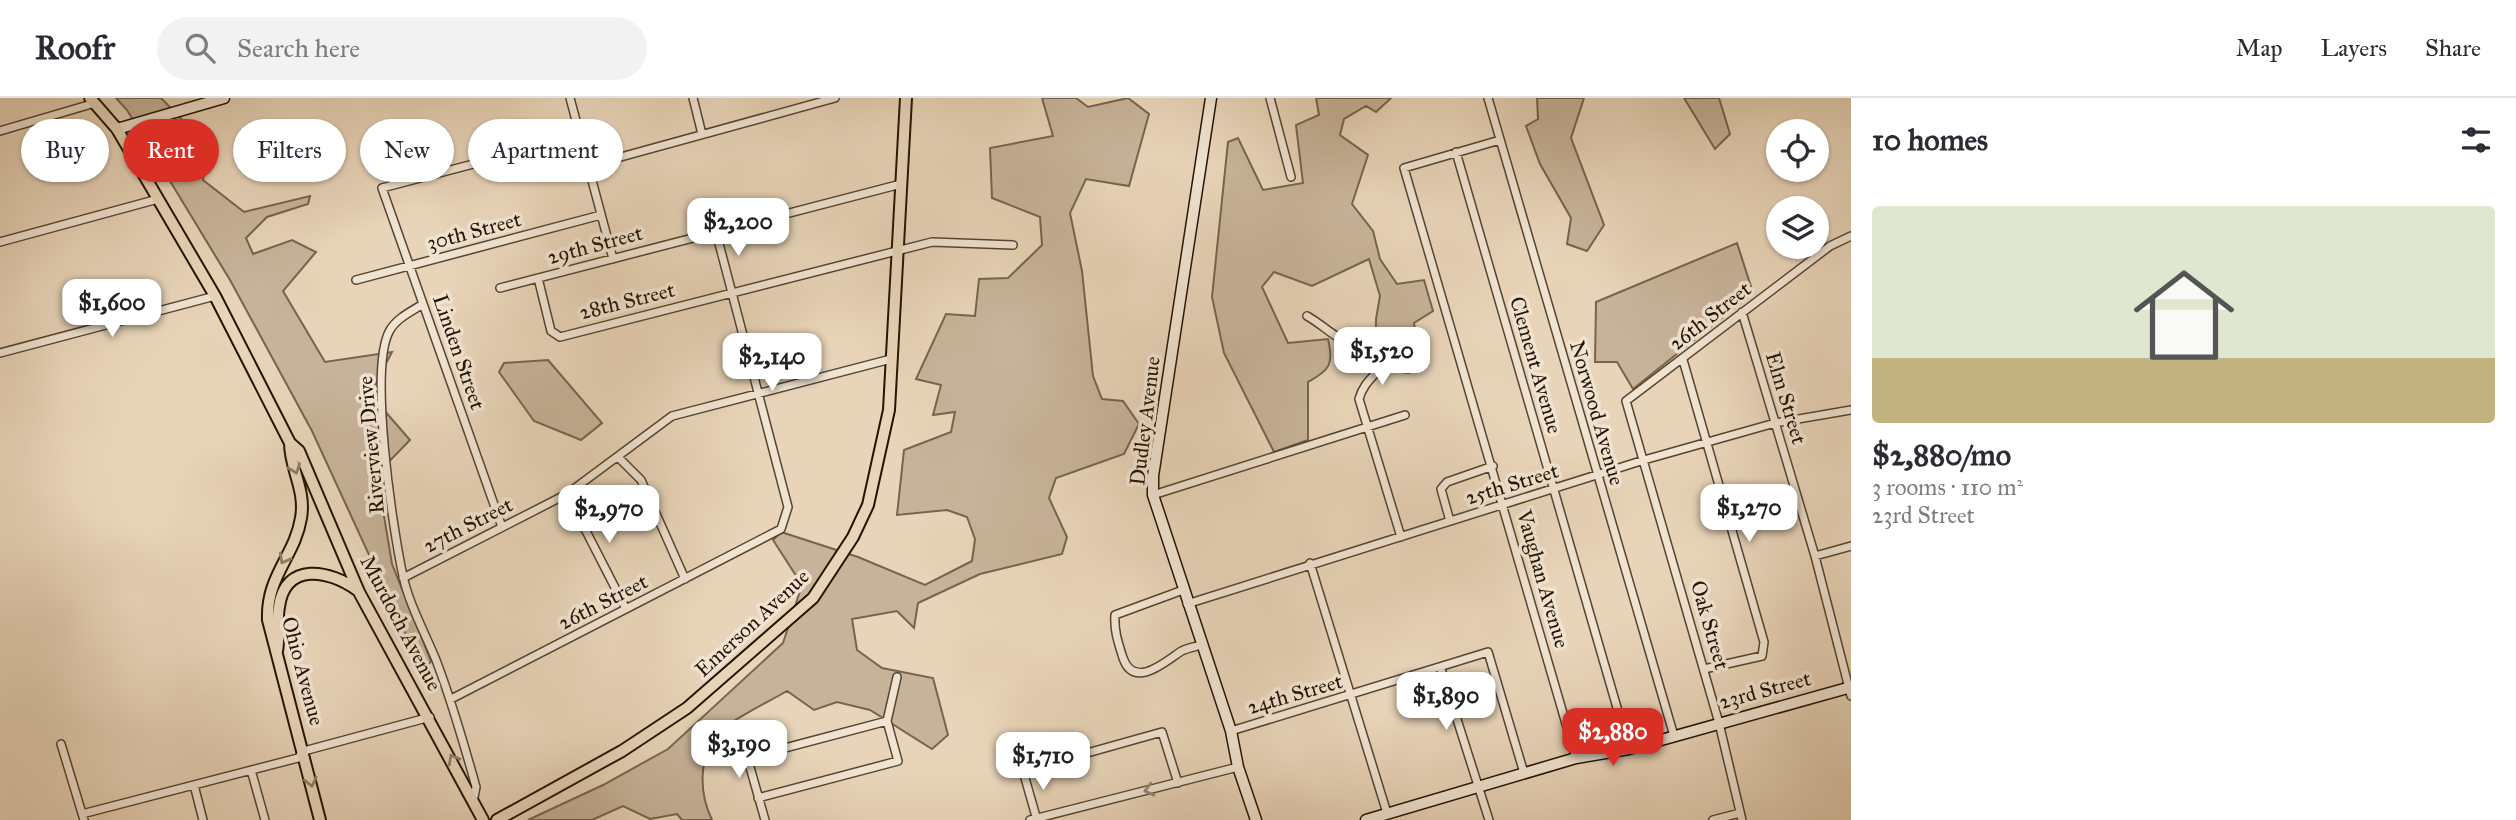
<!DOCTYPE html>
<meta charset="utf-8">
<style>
body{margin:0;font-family:"IM FELL Great Primer",serif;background:#f2f2f3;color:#2b2b33;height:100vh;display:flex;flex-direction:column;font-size:26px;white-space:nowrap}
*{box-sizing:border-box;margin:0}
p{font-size:23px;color:#7c7c81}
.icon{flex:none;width:38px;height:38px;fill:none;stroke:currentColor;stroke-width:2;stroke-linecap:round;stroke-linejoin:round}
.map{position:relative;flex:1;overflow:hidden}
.panel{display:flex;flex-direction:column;background:#fff;width:665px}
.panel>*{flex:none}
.guide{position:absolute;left:21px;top:21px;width:665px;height:63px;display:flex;gap:14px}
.buttons{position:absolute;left:1766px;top:21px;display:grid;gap:14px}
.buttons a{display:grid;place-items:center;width:63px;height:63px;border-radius:50%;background:#fff;box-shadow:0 2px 5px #0004;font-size:35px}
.price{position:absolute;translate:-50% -60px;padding:0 16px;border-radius:14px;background:#fff;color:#222;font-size:23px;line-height:46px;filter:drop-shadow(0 2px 4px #0008)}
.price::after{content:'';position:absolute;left:50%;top:42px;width:21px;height:16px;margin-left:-10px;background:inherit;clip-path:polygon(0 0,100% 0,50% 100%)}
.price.current{background:#d93025;color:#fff}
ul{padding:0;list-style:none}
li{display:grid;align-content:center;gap:14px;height:371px;padding:0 21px}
li span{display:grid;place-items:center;height:217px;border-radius:7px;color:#555}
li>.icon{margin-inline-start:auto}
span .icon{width:126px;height:126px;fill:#fffc;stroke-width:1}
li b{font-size:30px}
h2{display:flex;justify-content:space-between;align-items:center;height:84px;padding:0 21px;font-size:30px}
.pill{padding:0 24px;border-radius:32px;background:#fff;box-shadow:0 2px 5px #0004;font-size:24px;line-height:63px}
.pill.current{background:#d93025;color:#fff}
header{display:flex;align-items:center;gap:42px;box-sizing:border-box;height:98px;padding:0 35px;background:#fff;border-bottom:2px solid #e1e1e2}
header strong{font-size:33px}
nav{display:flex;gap:38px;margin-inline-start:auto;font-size:24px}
.search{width:490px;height:63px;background:#f2f2f3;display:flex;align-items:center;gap:18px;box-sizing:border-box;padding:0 24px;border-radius:38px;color:#7c7c81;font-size:26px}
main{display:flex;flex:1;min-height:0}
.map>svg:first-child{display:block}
</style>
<header>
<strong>Roofr</strong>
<div class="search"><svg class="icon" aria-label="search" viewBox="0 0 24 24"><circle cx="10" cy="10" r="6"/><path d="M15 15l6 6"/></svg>Search here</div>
<nav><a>Map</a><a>Layers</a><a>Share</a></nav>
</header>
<main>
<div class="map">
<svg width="1851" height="722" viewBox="0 0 1851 722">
<rect width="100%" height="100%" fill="#e8d4b8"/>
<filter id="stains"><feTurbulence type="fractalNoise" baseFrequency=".00286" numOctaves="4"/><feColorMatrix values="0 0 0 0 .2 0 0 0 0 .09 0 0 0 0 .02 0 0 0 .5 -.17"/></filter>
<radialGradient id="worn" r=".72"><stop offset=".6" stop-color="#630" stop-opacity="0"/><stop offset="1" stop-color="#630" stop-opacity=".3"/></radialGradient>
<path fill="#c7b399" stroke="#76644d" stroke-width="2" d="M116,0H161L208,48L203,82L244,114L310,98L308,106L267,119L246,140L253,156L292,142L316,154L283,193L325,264L392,254L370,296L410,342L377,376L392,466L431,563L423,574L312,333L230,182L127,12Z
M1042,0H1076L1088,9L1128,0L1149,16L1129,88L1086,81L1070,115L1082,173L1093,278L1102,301L1123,303L1139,326L1124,356L1056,380L1049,400L1067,439L1062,456L980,476L918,505L914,530L897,513L852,521L857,552L882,570L933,580L948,637L932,651L870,612L837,604L814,612L787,593C772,602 727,624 718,635C698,661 699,695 712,722H682L677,716L650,721L623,708L592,722H528L603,687L668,651L783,545L802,487L773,442L781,434L858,459L925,487L972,463L975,441L967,419L947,412L897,417L904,352L951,334L955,314L933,317L941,287L916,281L946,216L975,218L979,181L1008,180L1042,147L1040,119L992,100L990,50L1053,38Z
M1316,0H1391L1376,14L1366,8L1344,21L1340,37L1368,57L1352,106L1373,133L1380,161L1397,186L1424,182L1433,213L1414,225L1416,240L1409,275L1375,271L1376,221L1380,198L1369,161L1312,188L1274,174L1262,189L1288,245L1328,241C1334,266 1330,272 1308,284V342L1274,354L1224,255L1212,199L1228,44L1238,40L1263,92L1303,85L1296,27L1319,17Z
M1537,0H1584L1571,40L1604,127L1587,153L1567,146L1571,120L1540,66L1526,28L1538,21Z
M1684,0H1719L1730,36L1715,51Z
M1737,145L1753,195L1633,291L1617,264H1595L1596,204Z
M548,262L602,325L581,342L534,323L499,274L504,265Z"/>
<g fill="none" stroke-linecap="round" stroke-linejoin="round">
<defs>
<path id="street" d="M570,0L613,161
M693,0L702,36
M1270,0L1291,79
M1488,0L1674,638
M0,33L95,5
M1500,42L1404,70L1576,660
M1456,54L1629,651
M588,68L835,0
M0,144L158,101
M538,180L551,233L560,239L932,144L1013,147
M356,182L601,117
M500,190L901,86
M423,206C412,213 397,220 390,232C368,269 393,432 403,478C409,506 425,535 436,562C452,604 464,646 476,689L474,699
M1742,214L1815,458L1851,598
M1307,218C1322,226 1339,244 1355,247C1366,250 1376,243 1388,247C1386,276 1366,276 1359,301L1401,439
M0,255L215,198
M1683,262L1764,544L1762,558L1704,571
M618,359L641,382L685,481
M567,396L626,511
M1153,397L1405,317
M1450,423L1441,391L1447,384L1493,368
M502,429L382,90L580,38
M1815,458L1851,448
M1310,465L1387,715
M403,480L567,396L672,318L891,261
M1183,492L1115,517C1114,533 1118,544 1123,560C1134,591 1164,565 1180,554C1186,550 1195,549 1201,547
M1187,506L1644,362L1775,325L1851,312
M1441,571L1489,722
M451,601L781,431L788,409L716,134
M1231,633L1488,554L1524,675
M740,634L765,722
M61,646L84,722
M747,660L887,623
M251,672L265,722
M194,687L203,722
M758,700L898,663L887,623L897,579
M82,716L298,660L304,653L430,619
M1030,722L1238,669
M1037,722L1023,673L1162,634L1178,685
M1713,722L1740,715
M1742,722L1719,625L1626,303L1830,148L1851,138"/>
<path id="secondary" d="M1211,0L1153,378V397L1231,633L1238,669L1256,722
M117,31L224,0
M1366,722L1576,660L1629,651L1851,589"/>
<path id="primary" d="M90,0L117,31L215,198L290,345L299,353L359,494L483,722
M290,345C290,371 306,392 301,420C295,458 266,478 268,522L320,722
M277,553C280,538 276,524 279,509C285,463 330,472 357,492
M497,722L622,653L687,610L813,500L853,439L868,407L889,312L906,0"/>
</defs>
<use href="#street" stroke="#55442f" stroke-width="10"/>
<use href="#secondary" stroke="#241401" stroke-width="13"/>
<use href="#primary" stroke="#241401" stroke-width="14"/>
<use href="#street" stroke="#f0e3d1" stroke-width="7"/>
<use href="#secondary" stroke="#f0e3d1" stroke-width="10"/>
<use href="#primary" stroke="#e8d4b8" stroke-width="10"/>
</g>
<defs><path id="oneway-chevron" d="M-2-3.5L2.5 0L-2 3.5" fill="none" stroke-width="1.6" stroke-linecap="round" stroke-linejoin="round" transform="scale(1.75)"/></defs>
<g stroke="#907e66">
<use href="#oneway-chevron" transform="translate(295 371) rotate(70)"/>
<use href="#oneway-chevron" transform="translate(284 461) rotate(119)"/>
<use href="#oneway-chevron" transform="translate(453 661) rotate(-119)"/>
<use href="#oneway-chevron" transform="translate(311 684) rotate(77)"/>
</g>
<use stroke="#948673" href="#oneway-chevron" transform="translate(1149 692) rotate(166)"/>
<g text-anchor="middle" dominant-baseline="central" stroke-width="7" stroke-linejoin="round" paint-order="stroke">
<g font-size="21" fill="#241401" stroke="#f0e3d1">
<text transform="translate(474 133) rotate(-15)">30th Street</text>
<text transform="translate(595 147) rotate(-15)">29th Street</text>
<text transform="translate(627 203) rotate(-14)">28th Street</text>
<text transform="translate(1710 218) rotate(-38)">26th Street</text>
<text transform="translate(459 254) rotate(71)">Linden Street</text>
<text transform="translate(1536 267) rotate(74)">Clement Avenue</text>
<text transform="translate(1786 300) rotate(73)">Elm Street</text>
<text transform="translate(1597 315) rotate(74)">Norwood Avenue</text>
<text transform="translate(1145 323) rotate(-83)">Dudley Avenue</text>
<text transform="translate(371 347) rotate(-95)">Riverview Drive</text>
<text transform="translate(1512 386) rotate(-17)">25th Street</text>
<text transform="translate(468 427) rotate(-27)">27th Street</text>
<text transform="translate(1543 481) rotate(74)">Vaughan Avenue</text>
<text transform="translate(603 504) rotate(-27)">26th Street</text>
<text transform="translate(401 525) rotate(62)">Murdoch Avenue</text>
<text transform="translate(752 525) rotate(-43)">Emerson Avenue</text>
<text transform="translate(1710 527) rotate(74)">Oak Street</text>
<text transform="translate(303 573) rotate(75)">Ohio Avenue</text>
<text transform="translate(1765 592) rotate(-15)">23rd Street</text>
<text transform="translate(1295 596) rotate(-16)">24th Street</text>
</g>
</g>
<rect width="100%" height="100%" filter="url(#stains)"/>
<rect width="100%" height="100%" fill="url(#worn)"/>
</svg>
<div class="buttons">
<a><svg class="icon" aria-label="locate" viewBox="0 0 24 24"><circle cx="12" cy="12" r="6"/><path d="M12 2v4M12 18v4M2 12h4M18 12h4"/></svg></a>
<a><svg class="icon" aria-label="layers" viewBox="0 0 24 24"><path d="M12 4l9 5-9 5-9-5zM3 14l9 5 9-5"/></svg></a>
</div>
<b class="price" style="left:738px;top:160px">$2,200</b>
<b class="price" style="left:112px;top:241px">$1,600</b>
<b class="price" style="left:1382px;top:289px">$1,520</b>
<b class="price" style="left:772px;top:295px">$2,140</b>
<b class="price" style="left:1749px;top:446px">$1,270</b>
<b class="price" style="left:609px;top:447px">$2,970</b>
<b class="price" style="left:1446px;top:634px">$1,890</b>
<b class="price current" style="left:1613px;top:670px">$2,880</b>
<b class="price" style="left:739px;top:682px">$3,190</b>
<b class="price" style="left:1043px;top:694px">$1,710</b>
<div class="guide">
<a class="pill">Buy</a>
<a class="pill current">Rent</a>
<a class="pill">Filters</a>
<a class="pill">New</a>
<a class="pill">Apartment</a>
</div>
</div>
<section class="panel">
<h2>10 homes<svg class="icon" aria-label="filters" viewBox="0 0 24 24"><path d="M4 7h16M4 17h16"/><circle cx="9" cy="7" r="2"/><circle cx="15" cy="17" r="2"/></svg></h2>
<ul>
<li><span style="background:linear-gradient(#dfe7d0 70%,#c2b280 0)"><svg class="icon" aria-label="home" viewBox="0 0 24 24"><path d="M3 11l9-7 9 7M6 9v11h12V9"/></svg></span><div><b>$2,880/mo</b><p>3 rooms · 110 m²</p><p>23rd Street</p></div></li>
</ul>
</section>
</main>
